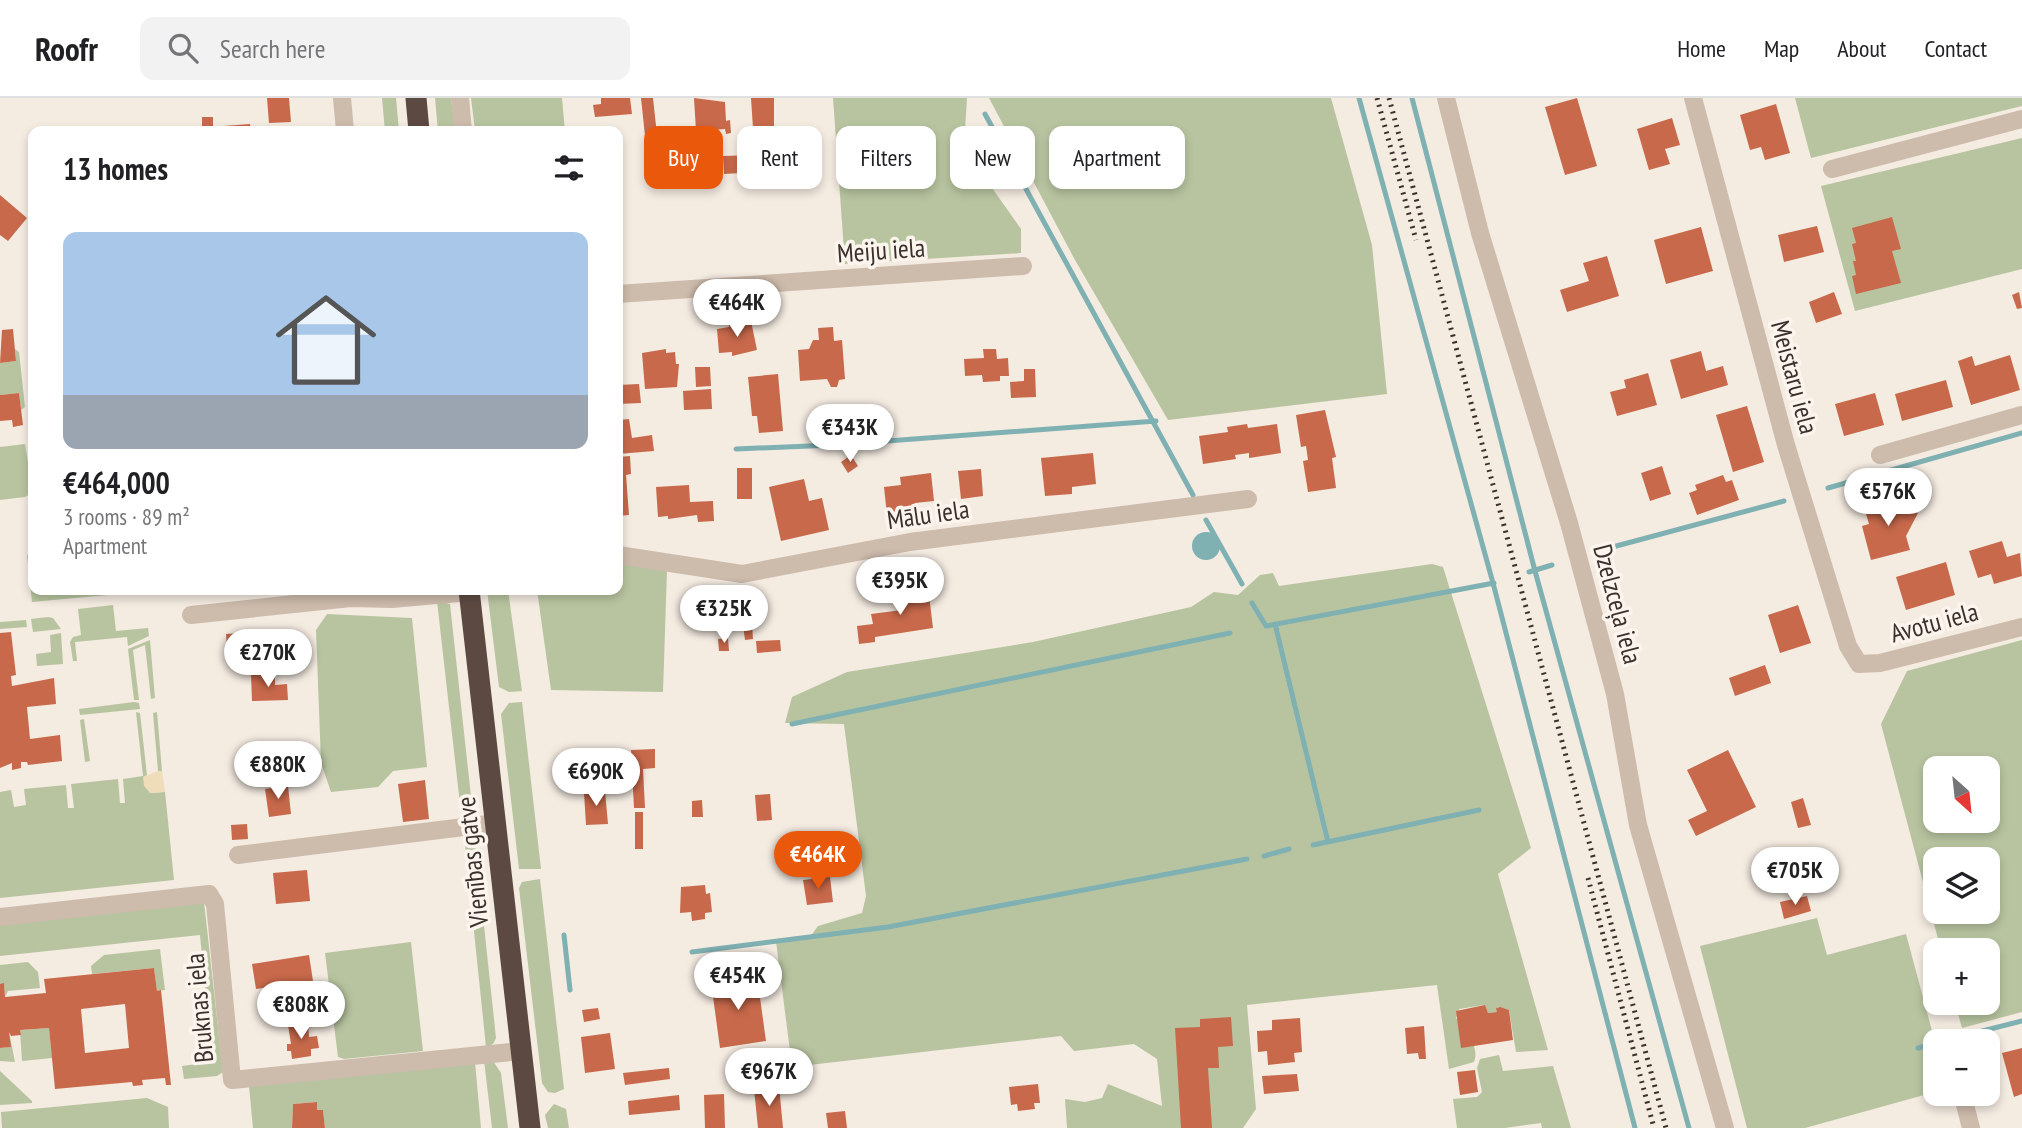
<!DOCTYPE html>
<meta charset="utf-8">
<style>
body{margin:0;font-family:"PT Sans Narrow",sans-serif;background:#f2f2f2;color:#202124;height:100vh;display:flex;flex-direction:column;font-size:26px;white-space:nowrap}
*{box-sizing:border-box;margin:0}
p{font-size:23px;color:#757577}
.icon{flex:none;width:38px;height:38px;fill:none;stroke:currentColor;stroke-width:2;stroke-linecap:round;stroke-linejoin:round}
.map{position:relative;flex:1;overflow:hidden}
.sheet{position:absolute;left:28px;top:28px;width:595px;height:469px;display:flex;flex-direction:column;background:#fff;border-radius:14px;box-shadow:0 4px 10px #0003}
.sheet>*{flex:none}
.guide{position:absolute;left:644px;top:28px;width:665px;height:63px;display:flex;gap:14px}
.needle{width:46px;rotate:153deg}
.controls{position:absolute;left:1923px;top:658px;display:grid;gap:14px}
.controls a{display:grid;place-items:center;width:77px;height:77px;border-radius:14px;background:#fff;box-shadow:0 4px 10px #0003;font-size:35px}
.price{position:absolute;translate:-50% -60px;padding:0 16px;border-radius:24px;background:#fff;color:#222;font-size:23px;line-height:46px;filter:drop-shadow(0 2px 4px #0008)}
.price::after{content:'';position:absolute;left:50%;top:42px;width:21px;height:16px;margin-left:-10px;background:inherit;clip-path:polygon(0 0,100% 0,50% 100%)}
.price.active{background:#ea580c;color:#fff}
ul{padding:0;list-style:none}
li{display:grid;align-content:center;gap:14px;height:371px;padding:0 35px}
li+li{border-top:2px solid #e0e0e0}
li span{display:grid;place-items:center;height:217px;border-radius:14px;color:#555}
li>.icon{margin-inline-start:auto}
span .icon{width:126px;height:126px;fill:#fffc;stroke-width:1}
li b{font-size:30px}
h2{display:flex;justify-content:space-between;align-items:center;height:84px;padding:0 35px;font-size:30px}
.pill{padding:0 24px;border-radius:14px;background:#fff;box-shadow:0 4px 10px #0003;font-size:24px;line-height:63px}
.pill.active{background:#ea580c;color:#fff}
header{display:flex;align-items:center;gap:42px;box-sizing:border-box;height:98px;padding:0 35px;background:#fff;border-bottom:2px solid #e0e0e0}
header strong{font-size:33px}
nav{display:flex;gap:38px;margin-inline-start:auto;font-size:24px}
.search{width:490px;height:63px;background:#f2f2f2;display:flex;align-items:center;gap:18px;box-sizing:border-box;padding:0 24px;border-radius:14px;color:#757577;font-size:26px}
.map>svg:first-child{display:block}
</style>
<header>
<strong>Roofr</strong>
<div class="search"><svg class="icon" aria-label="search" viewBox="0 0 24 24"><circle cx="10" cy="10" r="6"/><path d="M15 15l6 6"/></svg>Search here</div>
<nav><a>Home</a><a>Map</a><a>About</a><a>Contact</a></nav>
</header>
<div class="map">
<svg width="2022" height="1030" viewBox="0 0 2022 1030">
<rect width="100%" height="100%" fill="#f4ebe1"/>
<path fill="#b8c4a0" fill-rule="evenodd" d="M382,0H396L399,33H385Z
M435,0H451L455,33H438Z
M471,0H562L565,33H475Z
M833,0H967L965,33L990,87L1021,131V155L845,166Z
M1331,0L1372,147L1387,296L1168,322L1075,162L989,0Z
M1795,0H2022V8L1811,60Z
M2022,40V171L1855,213L1821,88Z
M15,251L19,254L25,309L21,312L19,295L0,297V265L16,263Z
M25,346L33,394L25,399L0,402V349Z
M33,456V492H130V495L32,504L27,457Z
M618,465L667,472L663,594L551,592L537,492H618Z
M1432,466L1443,469L1531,750L1498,776L1548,952L1516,954L1509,912L1497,909V914L1488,915L1484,907L1459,911L1456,920C1466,932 1480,949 1474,964L1449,971L1437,887L1247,907L1256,1011L1243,1030H1067L1065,1001L1085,1004L1102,1000L1108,986L1162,1008L1157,961L1134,946L1074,953L1061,938L792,969L776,843L810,839L818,828L862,815L866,798L844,626L785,625L792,599L847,574L1033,544L1191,509L1214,494L1238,497L1260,477L1273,475L1279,488Z
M487,492H508L522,593L509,594L499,589Z
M437,503L450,506L473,717L462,724Z
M113,507L116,533L148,530L149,538L128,548L127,539L75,544L77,563H73L70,544L73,539L81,537L78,511Z
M327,516L412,520L427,669L393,673L378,689L331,694L321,665L316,532Z
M48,519L53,520L61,531L33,534L31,521Z
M26,522L27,529L0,531V524Z
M61,535L63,566L37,568L36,556L51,554L50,537Z
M150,542L155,600L151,601L145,547L133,552L139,602H134L128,551Z
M2022,542V914L1962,930L1955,905H1988V852H1941L1881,626L1907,573ZM1936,670H1988V723H1936ZM1988,761V814H1936V761Z
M134,604L139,605L140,611L80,617L79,611Z
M522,604L541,771H519L501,616L509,605Z
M136,614L140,615L147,677L144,679L150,695L165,694L174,782L0,800V694L11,692L14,709L26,707L24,691L66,687L68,710H74L71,686L118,681L120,705H125L123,681L143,678Z
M157,614L162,673H158L153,615Z
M84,621L90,663L85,664L80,622Z
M464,737L475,743L496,940L493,946L486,949Z
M540,781L564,991L555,995L548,994L542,985L519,790L522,784Z
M204,804L223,974L217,978L184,981L182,968L212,964L200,837L0,858V824Z
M1817,820L1827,857L1906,836L1935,944V994L1805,1030H1747L1700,848Z
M411,844L423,953L344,961L338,959L325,855Z
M160,851L165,892L157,893L154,870L92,876L91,868L104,857Z
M28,864L38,874L40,890L8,893L5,899L4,886H0V867Z
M49,930L52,960L22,963L20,932Z
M9,934L15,964L0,963V950L10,949Z
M1499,957L1503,973L1553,968L1571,1030H1542L1541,1025L1505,1030H1457L1453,1001L1477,999L1482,994L1477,970L1480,961Z
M484,962L493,963L501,975L508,1030H492Z
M475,964L481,1030H325L323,1012H317L316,1004L293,1006L292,1030H253L249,988Z
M0,973L32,1003V1005L0,1007Z
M147,1000L168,1009L169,1030H2L1,1014Z
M554,1006L566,1011L569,1030H548L545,1017Z"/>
<path fill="#efdcb8" d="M158,673H162L165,694L150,695L144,688L143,679Z"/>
<path fill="#7fb0b2" d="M1192 448a14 14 0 1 1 28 0a14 14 0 1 1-28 0Z"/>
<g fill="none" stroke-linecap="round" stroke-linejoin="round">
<path stroke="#7fb0b2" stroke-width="5" d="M1359,0L1493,485L1635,1030
M1412,0L1535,473L1689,1030
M985,16L1193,397
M736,351L833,347L1156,323
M1828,390L2022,335
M1206,422L1242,486
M1594,454L1784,403
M1529,474L1552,467
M1252,505L1266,528L1494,485
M1275,526L1328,744
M792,626L1230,535
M1313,747L1479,712
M1264,758L1289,751
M564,837L570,892
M692,854L888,829L1247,761
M1943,943L2022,923
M1918,950L1936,945"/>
</g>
<path fill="#c8694b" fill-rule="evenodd" d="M267,0H289L291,24L269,25Z
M601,0H630L632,16L595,19L593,7L601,6Z
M641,0H653L657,37L645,38Z
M694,0L725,4L726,23L730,22L731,35L726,36L725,31L696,33Z
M751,0H774V44L754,45Z
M1577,0L1597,68L1565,77L1545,9Z
M1776,6L1790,55L1765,62L1761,49L1750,52L1740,17Z
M202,19H213V33H202Z
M1672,20L1680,47L1665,51L1670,66L1649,72L1637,31Z
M250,26L251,33H223V28Z
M812,52V68H786V53Z
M757,57L764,58L765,74L747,75V82L742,83L741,75L724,76L723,58Z
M0,97L27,120L8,143L0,137Z
M1892,119L1901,151L1892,153L1901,185L1856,196L1852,178L1856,177L1853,163H1856L1852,146L1856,145L1852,130Z
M1817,128L1824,154L1784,164L1778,137Z
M1701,129L1713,173L1666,186L1654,142Z
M1607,158L1619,198L1567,214L1560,192L1589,183L1583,165Z
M1834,194L1842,216L1816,225L1809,204Z
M2019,194L2022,210L2017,211L2012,197Z
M751,223L757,252L732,258V254L719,255L717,231L729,229V225Z
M833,229L834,243L842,242L845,281L839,282L837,289H831L827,281L800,283L798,252L809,251L813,242H819L818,230Z
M13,231L16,263L0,265L2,232Z
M666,251V255L675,254L676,266H679L677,289L645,291L642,255Z
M983,251H996L997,261L1008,260L1009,278H1000V283L983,284L982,277L965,278L964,261L984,260Z
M1701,253L1706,273L1723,268L1728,287L1681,301L1670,262Z
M2010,257L2020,292L1971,307L1958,263L1972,258L1975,268Z
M695,269H710L711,288L696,289Z
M1024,271H1035L1036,299L1011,300L1010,284L1024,283Z
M1648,275L1657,307L1617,318L1610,294L1626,290L1624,282Z
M778,276L783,333L759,335L757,318H752L748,279Z
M1946,282L1953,309L1902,323L1895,296Z
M639,286L641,305L618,306V287Z
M711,291L712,311L684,312L683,293Z
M19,295L23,327L13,329L12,322L0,323V297Z
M1875,295L1884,327L1844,338L1835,306Z
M1747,308L1764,364L1733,374L1716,317Z
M1325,312L1336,359L1332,360L1336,390L1308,394L1303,363L1308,362L1306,348L1301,349L1296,317Z
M629,321L632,340L652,337L654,353L618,356V322Z
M1247,326L1248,330L1277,326L1281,355L1249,360V355L1235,357L1236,361L1203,366L1199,338L1228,334L1227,329Z
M1093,355L1096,386L1072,389V396L1045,398L1041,360Z
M851,357L858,368L848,375L841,364Z
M630,358L631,376L626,377L629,417L618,418V359Z
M1662,368L1671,396L1650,403L1641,375Z
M737,370H752V401H737Z
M981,371L983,398L961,401L958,373Z
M931,375L934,403L915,405L916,414L887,417L884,389L901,387L900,379Z
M1723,377L1726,384L1732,382L1739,402L1697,417L1689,395L1697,392L1695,387Z
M804,381L809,403L822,400L829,432L781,443L769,389Z
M689,387L690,404L713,403L714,423L698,424L697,417L668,421V418L658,419L656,389Z
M1892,401L1918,415L1906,438L1910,452L1871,462L1862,428L1869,426L1864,409Z
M2002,443L2007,459L2020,455L2022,478L1994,486L1991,476L1978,480L1969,453Z
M1946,464L1955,497L1906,512L1896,479Z
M928,489L933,530L875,539V544L859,546L857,528L873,526L871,516L902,512L899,493Z
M757,493V513H752L753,522H743L742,513H737V494Z
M1798,507L1811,545L1780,555L1768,517Z
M743,526H752L753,541L745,542Z
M11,534L16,577L11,578L12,588L54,580L56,606L27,609L30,641L60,637L62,663L28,667L27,664H21V670L12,672V665L0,670V535Z
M239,535L242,562L228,563L226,536Z
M728,540L729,553H719L718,541Z
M780,542L781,553L757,555L756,543Z
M1765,567L1771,585L1735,598L1729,580Z
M275,576V587L287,586L288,602L252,603L251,577Z
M655,651V670L643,671L645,710H634L631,652Z
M1728,652L1756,709L1696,738L1688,722L1707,713L1687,672Z
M425,682L429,721L403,724L398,686Z
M288,688L291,716L269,719L265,691Z
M605,693L608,726L586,727L584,695Z
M770,696L772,722L757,723L755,697Z
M1803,700L1811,727L1798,730L1791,704Z
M702,702L703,719H692V703Z
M635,714H643V751H635Z
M247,726L248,741L232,742L231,727Z
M1824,755L1829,769L1817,773L1812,759Z
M307,772L310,803L276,806L273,775Z
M830,779L833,804L807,807L803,782Z
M705,787L706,796L710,795L712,814L705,815V821L692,823L691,814L680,815L681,789Z
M1807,798L1811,813L1784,821L1780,804Z
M309,857L313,883L256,891L252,866Z
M154,870L157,893L161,892L171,987H166L165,980L142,982L143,987L133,988L132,984L55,991L49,930L20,932L21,937L11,938L9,934L11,949L0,950V886L4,885L5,899L46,895L44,881ZM125,906L129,950L85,955L81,911Z
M757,878L766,943L720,950L711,884Z
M1485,907L1488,915L1497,914L1496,910L1500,909L1509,912L1513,942L1461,950L1456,913Z
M598,910L600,921L584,924L582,912Z
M1231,919L1233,948L1218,949L1219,970H1208L1212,1030H1181L1175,930L1200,929V921Z
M1300,920L1302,954L1294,955L1295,964L1268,967L1267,953L1258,954L1257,933L1272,932V922Z
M308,925L309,939L317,938L319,950L311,951V958L292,961L291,953H287V946H291L288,927Z
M1424,928L1426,961H1419L1418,955L1407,956L1405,930Z
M610,935L615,971L585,975L581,939Z
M2022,950V996L2014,999L2002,955Z
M669,970L670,981L625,987L623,975Z
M1475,972L1478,994L1460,997L1457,974Z
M1297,976L1299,993L1264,996L1262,978Z
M1038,986L1040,1005H1034L1035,1011L1018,1013L1017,1006L1011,1007L1009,989Z
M779,988L783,1030H758L754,991Z
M724,996L725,1030H705L704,997Z
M679,997L680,1012L629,1017L628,1003Z
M317,1004V1012H323L325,1030H292L293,1006Z
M845,1013L847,1030H828L826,1015Z"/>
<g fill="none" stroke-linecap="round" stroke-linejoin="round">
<path stroke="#cdbbac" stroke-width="18" d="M342,0L345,33
M460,0L463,33
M1446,0L1480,135L1569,425L1615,596L1638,727L1725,1030
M1693,0L1786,347L1848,548L1859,566L1880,565L2022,529
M1832,71L2022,21
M618,196L1023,168
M1880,357L2022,317
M618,457L742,476L910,444L1248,401
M191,517L351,500L392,501L470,494
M238,757L496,725
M0,819L209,796L215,806L232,982L521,953
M1963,999L1971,1030"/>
<path stroke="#5c4a42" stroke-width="21" d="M416,0L419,33
M469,492L530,1030"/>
<path stroke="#3b302b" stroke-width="5" stroke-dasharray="2 5" stroke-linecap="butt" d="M1377,0L1416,142
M1389,0L1666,1030
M1588,780L1654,1030"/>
</g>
<g text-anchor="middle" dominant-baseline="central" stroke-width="7" stroke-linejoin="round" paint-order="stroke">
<g font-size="26" fill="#3b302b" stroke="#fbf5ee">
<text transform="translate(881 152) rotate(-4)">Meiju iela</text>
<text transform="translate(1795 279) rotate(75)">Meistaru iela</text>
<text transform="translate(928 416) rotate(-8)">Mālu iela</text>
<text transform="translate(1618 506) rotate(75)">Dzelzceļa iela</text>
<text transform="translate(1934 524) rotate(-15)">Avotu iela</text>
<text transform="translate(472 764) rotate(-96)">Vienības gatve</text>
<text transform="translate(199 910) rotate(-95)">Bruknas iela</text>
</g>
</g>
</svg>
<div class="controls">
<a><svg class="needle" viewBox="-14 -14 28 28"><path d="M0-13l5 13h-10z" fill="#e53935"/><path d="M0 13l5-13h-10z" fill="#757577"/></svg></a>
<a><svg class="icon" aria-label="layers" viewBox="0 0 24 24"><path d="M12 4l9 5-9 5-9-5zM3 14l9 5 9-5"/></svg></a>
<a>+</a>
<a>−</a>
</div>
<b class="price" style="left:737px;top:241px">€464K</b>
<b class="price" style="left:850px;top:366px">€343K</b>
<b class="price" style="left:1888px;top:430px">€576K</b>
<b class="price" style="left:900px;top:519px">€395K</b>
<b class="price" style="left:724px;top:547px">€325K</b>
<b class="price" style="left:268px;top:591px">€270K</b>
<b class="price" style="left:278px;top:703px">€880K</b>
<b class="price" style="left:596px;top:710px">€690K</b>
<b class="price active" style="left:818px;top:793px">€464K</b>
<b class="price" style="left:1795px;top:809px">€705K</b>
<b class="price" style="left:738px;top:914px">€454K</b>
<b class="price" style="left:301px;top:943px">€808K</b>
<b class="price" style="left:769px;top:1010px">€967K</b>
<div class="guide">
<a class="pill active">Buy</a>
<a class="pill">Rent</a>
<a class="pill">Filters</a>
<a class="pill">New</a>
<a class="pill">Apartment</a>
</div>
<section class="sheet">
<h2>13 homes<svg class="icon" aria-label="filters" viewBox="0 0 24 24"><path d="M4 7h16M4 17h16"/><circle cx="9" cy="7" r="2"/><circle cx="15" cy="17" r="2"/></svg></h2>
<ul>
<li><span style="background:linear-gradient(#a9c7e8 75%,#9aa5b1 0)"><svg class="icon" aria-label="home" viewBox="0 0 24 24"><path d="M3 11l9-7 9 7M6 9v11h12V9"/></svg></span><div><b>€464,000</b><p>3 rooms · 89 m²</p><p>Apartment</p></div></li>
</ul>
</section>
</div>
